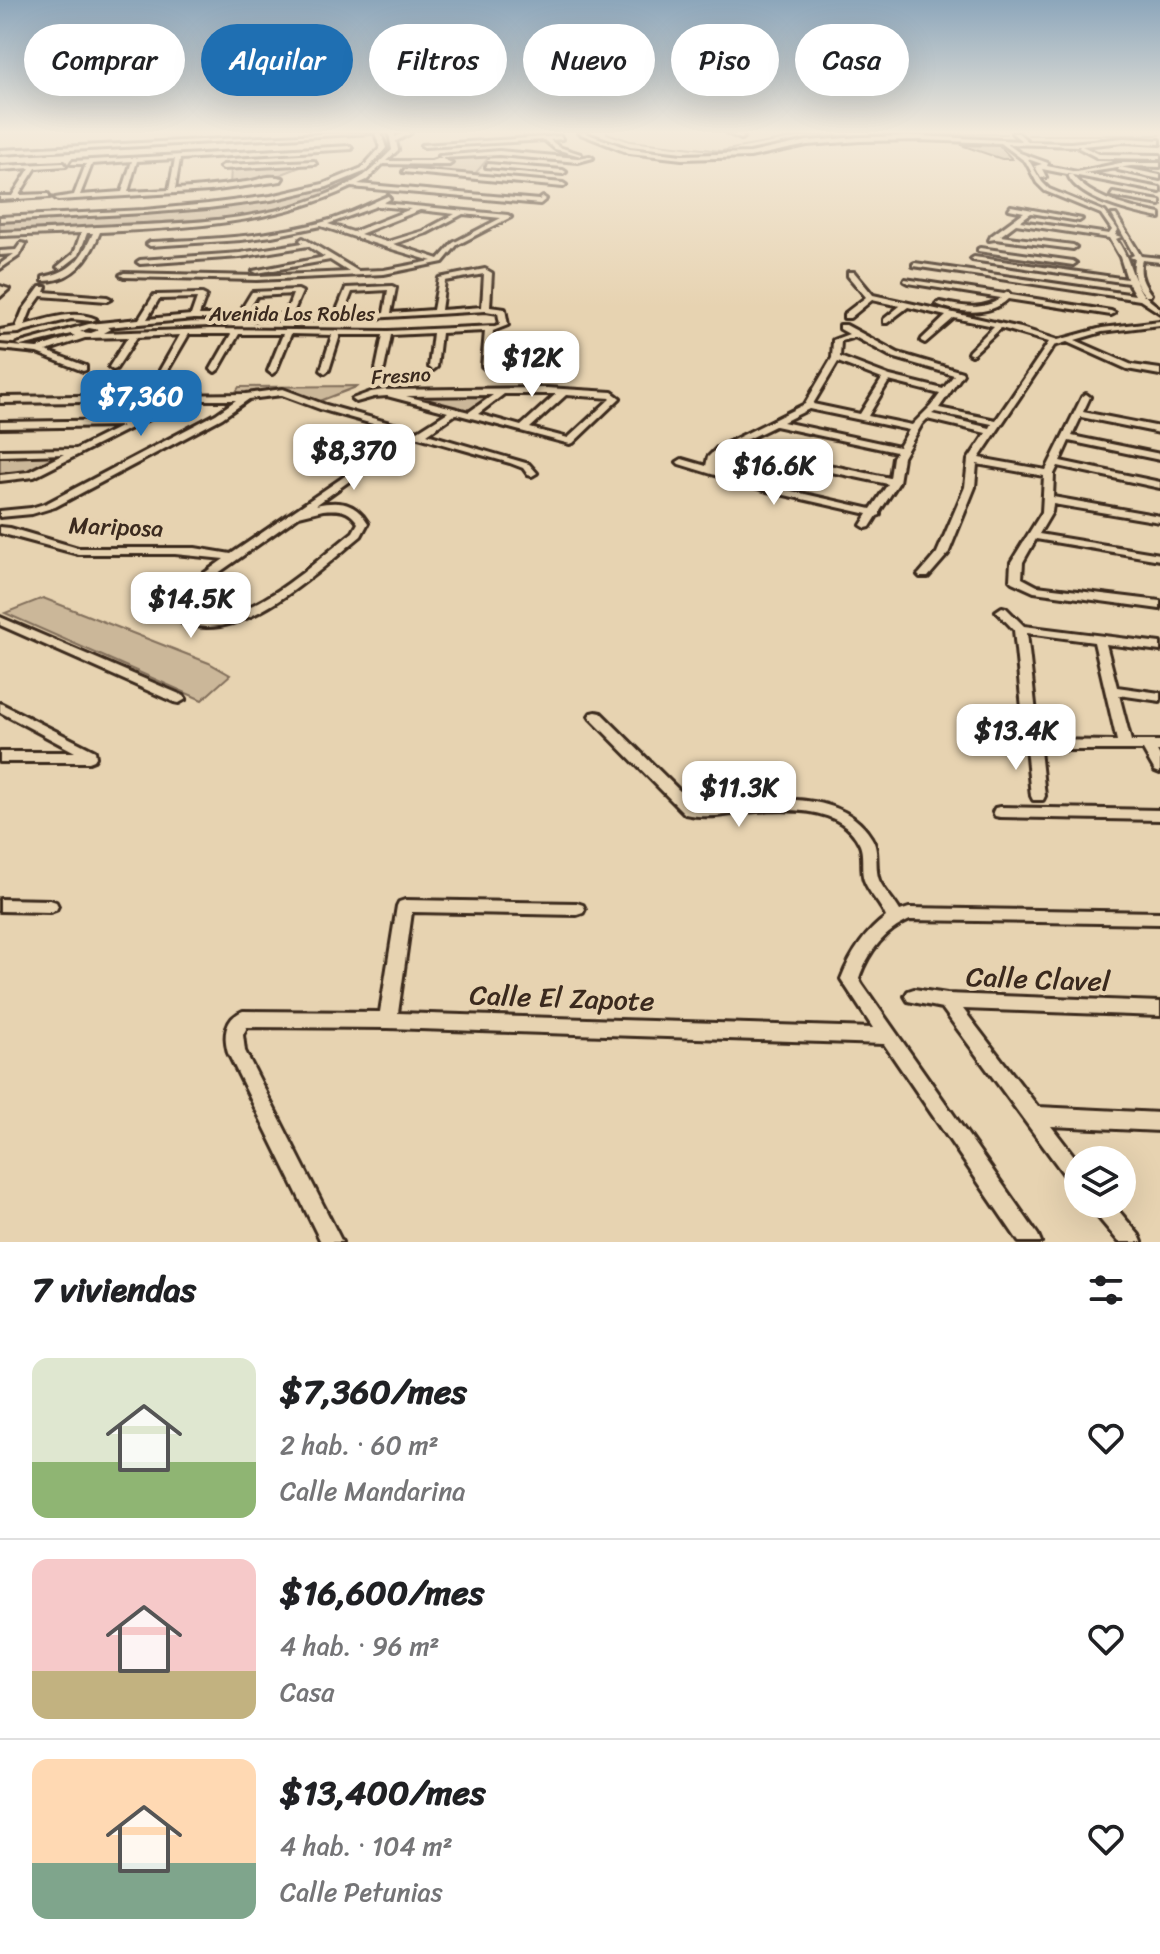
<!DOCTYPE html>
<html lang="es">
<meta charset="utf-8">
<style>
body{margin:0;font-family:Sriracha,sans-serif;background:#f2f2f2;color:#202124;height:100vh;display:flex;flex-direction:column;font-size:30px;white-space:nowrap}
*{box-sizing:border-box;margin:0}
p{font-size:26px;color:#757577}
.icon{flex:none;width:44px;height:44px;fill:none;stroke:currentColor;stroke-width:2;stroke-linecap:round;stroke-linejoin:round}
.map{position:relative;height:1242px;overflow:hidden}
.details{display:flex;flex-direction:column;background:#fff;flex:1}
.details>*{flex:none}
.banner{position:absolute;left:24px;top:24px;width:1112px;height:72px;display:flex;gap:16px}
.controls{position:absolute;left:1064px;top:1146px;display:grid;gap:16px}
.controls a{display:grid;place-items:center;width:72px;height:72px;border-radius:50%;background:#fff;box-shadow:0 8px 32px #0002;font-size:40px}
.price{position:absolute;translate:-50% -68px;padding:0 18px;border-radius:16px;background:#fff;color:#222;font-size:26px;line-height:52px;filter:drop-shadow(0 2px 4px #0008)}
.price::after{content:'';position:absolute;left:50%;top:48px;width:24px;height:18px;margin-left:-12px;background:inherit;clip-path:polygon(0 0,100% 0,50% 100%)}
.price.active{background:#1f6fb2;color:#fff}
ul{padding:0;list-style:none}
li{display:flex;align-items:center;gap:24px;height:200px;padding:0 32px}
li+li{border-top:2px solid #e0e0e0}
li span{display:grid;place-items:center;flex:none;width:224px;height:160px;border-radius:16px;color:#555}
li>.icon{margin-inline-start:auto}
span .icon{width:96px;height:96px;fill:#fffc;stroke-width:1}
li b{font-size:34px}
h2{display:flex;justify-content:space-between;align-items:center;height:96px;padding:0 32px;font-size:34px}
.tag{padding:0 28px;border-radius:36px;background:#fff;box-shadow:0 8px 32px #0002;font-size:28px;line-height:72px}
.tag.active{background:#1f6fb2;color:#fff}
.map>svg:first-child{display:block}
</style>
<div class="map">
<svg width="1160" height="1242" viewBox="0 0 1160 1242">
<rect width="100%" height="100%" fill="#e7d3b1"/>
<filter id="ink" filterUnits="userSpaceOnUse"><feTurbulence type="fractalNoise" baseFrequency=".0125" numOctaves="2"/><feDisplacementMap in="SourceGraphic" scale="16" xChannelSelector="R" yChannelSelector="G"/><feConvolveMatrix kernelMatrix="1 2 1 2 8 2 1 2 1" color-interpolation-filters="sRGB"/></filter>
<g filter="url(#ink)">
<path fill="#cbb799" stroke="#83705c" stroke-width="2" d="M491,155L474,175L433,171L452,163L448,159L450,157Z
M308,164L277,176L230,185L231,168Z
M330,186L342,188L287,209L250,216L0,233V220L244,205Z
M359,386L320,401L278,390L234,395L239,387Z
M493,394L470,412L408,398Z
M0,454L63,455L17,477L0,476Z
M43,598L209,663L230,675L202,700L5,613Z"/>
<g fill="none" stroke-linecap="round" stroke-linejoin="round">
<path stroke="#796753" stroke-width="2" d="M607,133L630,141L721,151L803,136L1006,134
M1028,135H1160"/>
</g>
<path fill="#b7a488" stroke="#3b2a1e" stroke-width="2" d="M961,145L1000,146L1012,159H1002Z"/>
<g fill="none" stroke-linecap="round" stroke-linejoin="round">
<defs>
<path id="street" d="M341,133H372L0,154V150Z
M375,133H381L386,148L366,171L327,187L271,200L208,208L144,213L0,221V217L144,210L208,204L271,196L323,184L362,168L380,148Z
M389,133H395V137L404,133H411L396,141L398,150L386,161H431L440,158L452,163L449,165L383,164L367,180L358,184L539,200L543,197L546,199L540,204L351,187C274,224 185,228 100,232C90,258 74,281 43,281V277C72,272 82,258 93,233H87L79,255L61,269L57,267L74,253L81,233L0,236V232C32,231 67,229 97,227C184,223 283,224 360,178C372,171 382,159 392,150Z
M578,133H585L630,149L682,155L750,153L807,141L860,137L919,136L1022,141L1012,133H1018L1029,142L1070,143L1124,138L1160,140V144L1124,142L1082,146L1099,154L1160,155V159L1098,158L1079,148L1080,146L1007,144L1020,153L1048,163L1047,166L1077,172L1120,163H1160V167L1131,166L1083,173L1160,188V192L1042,169L1046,177L1041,178L1035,166L1042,164L1028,159L1042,182L1049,189L1105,212L1118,230L1115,235L1121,237L1116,239C1136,266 1128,287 1160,308V313L1140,300L913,266V264L915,263L1135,295L1128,283L972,260L971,259L974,257L1127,279L1120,257L1109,238L1016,224L1000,236L1073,245L1076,247L1073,249L995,239L989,240L991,236L1024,212L1009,209L1011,206L1082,219L1079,221L1031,213L1020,221L1109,234L1112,230L1101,214L1045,191L1037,183L1026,162L1001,143L919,140L860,141L807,145L750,157L682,159L629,153Z
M727,133H735L744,137L741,139Z
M560,136L562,139L550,140L559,147L581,154V156L555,149L544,140L424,147L421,145Z
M350,146L352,149L180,159L175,189C199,188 222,185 246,182C262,180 265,174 283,178L281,181L210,191L58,200L55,198L74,195L86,164H71L73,161ZM175,159L169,190L128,192L137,161ZM132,161L122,192L80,195L92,164Z
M499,151L578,158L590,156L593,158L578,162L499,155L442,158L439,156Z
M314,161L316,164L223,169L220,167L223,165Z
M64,163L66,166L36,168L19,195L48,194L50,197L0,200V196H12L30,168L0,170V166Z
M488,164L563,170L566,172L563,174L486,167Z
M1120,167L1160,175V179L1118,170Z
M405,169L563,183L566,185L563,187L403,172Z
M1068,175H1072C1091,199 1131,208 1160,214V218C1134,213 1078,200 1068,175Z
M1113,193L1160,201V205L1111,196Z
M388,196L390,199L383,203L508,215L511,217L457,245L443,262L384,274L257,280L124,277L120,275L124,273L257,276L349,272L330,260L257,273L253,271L325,257L308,246L240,257L140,264L137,262L140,260L240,253L303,243L300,240L303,238L358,271L384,270L432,261L382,246L321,226L272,236L241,240L150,246L147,244L150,242C210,239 272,237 330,220C350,214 369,204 388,196ZM377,206L411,209L353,232L328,224ZM420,210L455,214L423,231L387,242L360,234ZM463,214L501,218L453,243L439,259L393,244L427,233Z
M1112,215H1116L1141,256L1160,258V262L1142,260C1138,273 1143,284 1151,294L1150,296H1144C1136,285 1131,273 1135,259L1130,257L1134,255Z
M21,243L26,244L19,256L0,269V264L14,254L0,255V251L16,250Z
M980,248L1073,261L1076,263L1073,265L978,251V249Z
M485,269L492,273L490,307L505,309L508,325L493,331L490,366L486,369L482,366L485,331L441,333L437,367L433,370L429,367L433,333L391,335L384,369L380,372L376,369L383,335H340L329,370L325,373L321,370L332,335L291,334L276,371L272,374L268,371L283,334H239L219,369L215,372L211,369L231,334H189L168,370L164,373L160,370L180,335L137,337L116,369L113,370L109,367L128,337L85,338L46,351L86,366V370L83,371L37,353L0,349V345L37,348L75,336L71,334L21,346L17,344L89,324L139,319L154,295H157L202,294L206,296L199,315H238L252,292L298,290L302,292L292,315H335L346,288L392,286L396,288L391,313L433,310L439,278ZM484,274L482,307L441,310L445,281ZM388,290L384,313L343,315L352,292ZM293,294L285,315H245L257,296ZM197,298L191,315L147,319L159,299ZM486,311L498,313L500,324L495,326L388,331L211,329L104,333L111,329L107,327L194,319L338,320ZM89,328L99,330L91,333L80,332Z
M848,272H854L873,295L1021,328L1058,340L1102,328L1160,321V325L1102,332L1075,340L1132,365L1160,369V375L1127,369L1067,342L1054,346L979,458L1046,470L1082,397L1086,394L1090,397L1083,412L1160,427V433L1081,417L1072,436L1160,454V460L1069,441L1060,461L1160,482V488L1058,466L1054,474L1053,497L1160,516V522L1053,504L1052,512L1039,534L1160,554V560L1036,539L1023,562L1022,578L1037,586L1160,601V609L1034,592L1012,582L1010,580L1011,562L1042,512L1044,476L977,464L975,487L948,554L928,577H920L918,575L920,573L937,553L965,487L968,460L986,433L927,419L922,424L903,457L899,482L880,511V515L877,516L870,527L866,528L861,525L868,514L767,491L679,464L677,462L682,459L706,466L708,457L717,448L805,404L832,358L833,340L849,334L840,329V325H846L898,353L962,372L963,374L939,408L996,420L1049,342L1001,328L972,355L968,353L969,351L994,326L954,318L925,343L921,341L922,339L946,316L908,307L887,323H884V319L900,306L872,300L850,318H844V314L866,297L848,276ZM855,337L892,357L954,375L943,389L890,376L840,357L841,341ZM838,362L882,379L860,414L813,404ZM889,381L940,394L931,406L912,425L868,416ZM809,409L909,430L899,447L783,422ZM935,412L992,424L990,428L932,414ZM775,426L896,452L893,457L890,478L800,459L742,442ZM735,446L798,465L888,484L871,509L774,487L715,469C718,456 723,452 735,446Z
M905,279L1004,294L1008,292L1011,295L1111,311L1115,313L1111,315L1008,299C990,317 957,313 936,304L940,302C961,306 982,312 1001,298L908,283L904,281Z
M0,286L9,289L0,297Z
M40,287H46L44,292L107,297L111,299L107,301L41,296L31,310L25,325C47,319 74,309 96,319L92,321L71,319L23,331L19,333L0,334V330L16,327L23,310Z
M547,388L612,392L620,398L573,443L570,444L456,414L427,434L529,464L537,473L532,476L528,475L523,468L510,463L320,409L282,395L249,399L222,418L55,507L32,514L0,517V511L31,508L47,503L216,414L236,400H186L34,477L0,481V475L28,472L64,454L0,456V450L76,449L122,426L0,428V422L133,420L173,401L0,403V397L246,394L283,389L326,405L418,431L448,412L387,396L374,397L356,402L352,399L371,392L384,390ZM504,394H556L521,426L478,414ZM493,395L469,412L406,396ZM566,395L611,398L568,438L530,428Z
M377,454L382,457L380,459L316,505C339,500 355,502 368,523L361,536C322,568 259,628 206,627C198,627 190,624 182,623L176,600L189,584L224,559L175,554H78L0,533V527L10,528L78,548H195L231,554ZM323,510C338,509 349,509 358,523L353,532C309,566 251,626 191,617L188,600L197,588L299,516Z
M1002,607L1006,608L1024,626L1160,643V651L1106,644L1117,687L1160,693V701L1119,695L1131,741H1160V751H1157L1160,756V773L1155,771L1143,750H1040L1045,796L1043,800H1033L1031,796L1014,630L996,611ZM1027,633L1094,642L1117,741L1039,740Z
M0,617L184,696L186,699L179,703L174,702L0,625Z
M0,703L95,751L96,757L94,760L89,762H0V752H75L0,712Z
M596,712L601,713L694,805L703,807C755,801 838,784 871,837C880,850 874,866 879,880C884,891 894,900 900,911L909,908L1160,912V924L910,920C884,931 868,953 859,978L862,984L1038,1235L1041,1242H1019L884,1044L388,1028L247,1027L243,1035L245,1051L342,1242H321L228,1053C223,1036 225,1018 243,1011L380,1012L397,906L399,902L405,900L577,903L583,905L585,909L583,913L577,915L412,912L398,1013L873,1028L841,979C851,954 864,933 886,917C881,904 869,894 864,880C860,868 865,854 859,843C840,804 782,809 746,812C726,815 705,819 685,814L591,719L589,716L591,713Z
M1000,807L1160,810V820L1000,817L995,816L993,812L995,808Z
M0,899L50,900L56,902L58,906L56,910L50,912L0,911Z
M914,989L947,994L1160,1002V1016L963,1009L1038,1107L1160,1113V1131L1051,1126L1078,1161V1187L1071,1184L942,1008L908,1001L905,996L908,991Z
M1090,1204H1113L1139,1235L1142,1242H1119L1093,1211Z"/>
</defs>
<use href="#street" stroke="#3b2a1e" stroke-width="6"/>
<use href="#street" fill="#e7d3b1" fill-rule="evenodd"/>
</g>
</g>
<linearGradient id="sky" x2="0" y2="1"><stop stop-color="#8ca6bb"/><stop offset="0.43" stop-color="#f4ebdc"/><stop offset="1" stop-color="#f4ebdc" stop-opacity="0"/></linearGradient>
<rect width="1160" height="307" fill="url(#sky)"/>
<g text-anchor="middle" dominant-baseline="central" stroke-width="8" stroke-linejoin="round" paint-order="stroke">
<g font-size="20" fill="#3b2a1e" stroke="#e7d3b1">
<text x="292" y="314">Avenida Los Robles</text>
<text transform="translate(401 376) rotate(-3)">Fresno</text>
</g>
<g font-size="24" fill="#3b2a1e" stroke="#e7d3b1">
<text transform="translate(116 527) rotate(2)">Mariposa</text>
</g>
<g font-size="28" fill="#3b2a1e" stroke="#e7d3b1">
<text transform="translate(1038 979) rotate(2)">Calle Clavel</text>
<text transform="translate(562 998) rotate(2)">Calle El Zapote</text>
</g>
</g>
</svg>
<div class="controls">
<a><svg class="icon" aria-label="layers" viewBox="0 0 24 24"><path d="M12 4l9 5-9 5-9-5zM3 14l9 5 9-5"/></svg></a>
</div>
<b class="price" style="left:532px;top:399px">$12K</b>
<b class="price active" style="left:141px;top:438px">$7,360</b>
<b class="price" style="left:354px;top:492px">$8,370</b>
<b class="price" style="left:774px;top:507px">$16.6K</b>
<b class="price" style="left:191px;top:640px">$14.5K</b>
<b class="price" style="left:1016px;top:772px">$13.4K</b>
<b class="price" style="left:739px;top:829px">$11.3K</b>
<div class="banner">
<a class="tag">Comprar</a>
<a class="tag active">Alquilar</a>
<a class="tag">Filtros</a>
<a class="tag">Nuevo</a>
<a class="tag">Piso</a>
<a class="tag">Casa</a>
</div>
</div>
<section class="details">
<h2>7 viviendas<svg class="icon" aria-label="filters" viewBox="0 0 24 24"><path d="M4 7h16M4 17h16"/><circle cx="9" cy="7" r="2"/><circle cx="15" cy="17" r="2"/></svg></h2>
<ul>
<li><span style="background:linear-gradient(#dfe7d0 65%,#8fb573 0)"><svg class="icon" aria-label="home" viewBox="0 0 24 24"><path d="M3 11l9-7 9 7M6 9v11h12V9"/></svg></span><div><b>$7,360/mes</b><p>2 hab. · 60 m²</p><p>Calle Mandarina</p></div><svg class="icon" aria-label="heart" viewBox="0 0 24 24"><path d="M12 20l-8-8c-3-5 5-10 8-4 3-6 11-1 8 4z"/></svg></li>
<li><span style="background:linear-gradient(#f6c9c9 70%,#c2b280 0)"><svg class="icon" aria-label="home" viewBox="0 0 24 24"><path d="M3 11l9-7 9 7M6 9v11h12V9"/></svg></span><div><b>$16,600/mes</b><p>4 hab. · 96 m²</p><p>Casa</p></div><svg class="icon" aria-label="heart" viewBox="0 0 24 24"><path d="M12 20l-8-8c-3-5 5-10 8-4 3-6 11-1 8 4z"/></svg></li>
<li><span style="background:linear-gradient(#ffd9b3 65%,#7fa58c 0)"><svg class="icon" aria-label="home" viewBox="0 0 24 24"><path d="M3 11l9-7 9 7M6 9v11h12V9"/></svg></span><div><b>$13,400/mes</b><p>4 hab. · 104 m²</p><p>Calle Petunias</p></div><svg class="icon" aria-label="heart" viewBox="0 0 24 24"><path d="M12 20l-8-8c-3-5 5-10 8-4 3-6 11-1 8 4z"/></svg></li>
</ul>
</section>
